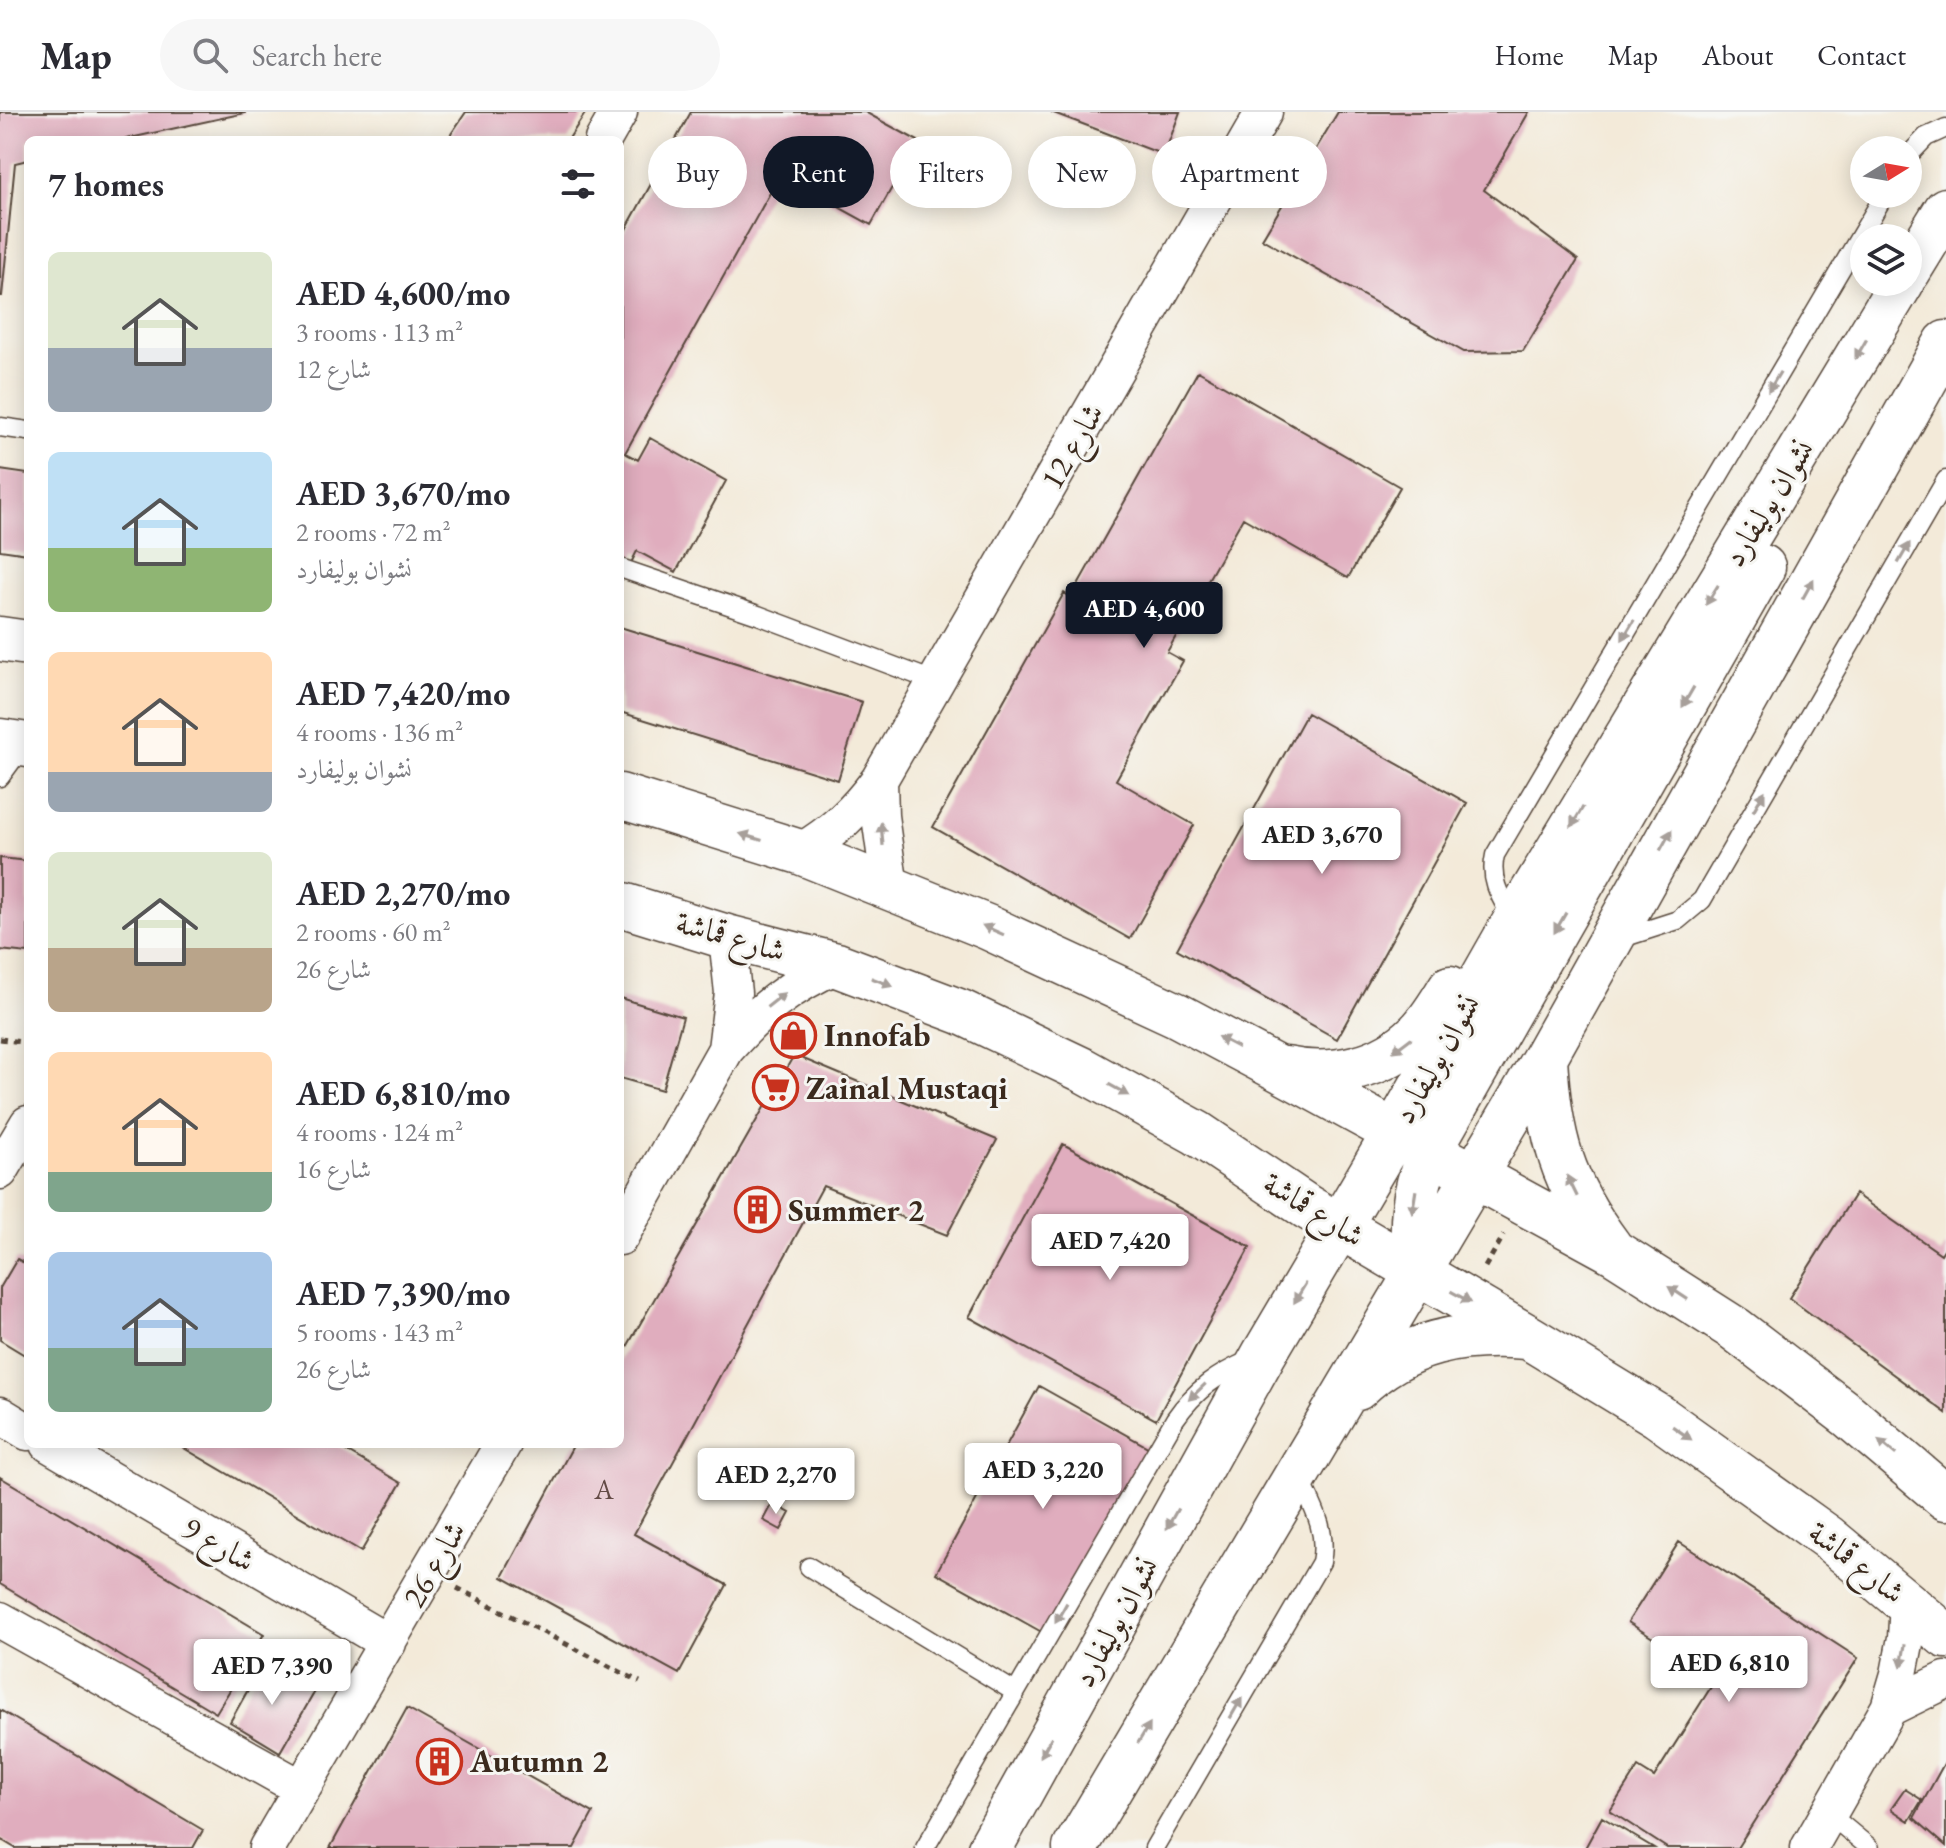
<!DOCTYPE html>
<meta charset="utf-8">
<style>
body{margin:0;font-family:"EB Garamond",Amiri,serif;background:#f7f7f7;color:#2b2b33;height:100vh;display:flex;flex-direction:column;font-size:30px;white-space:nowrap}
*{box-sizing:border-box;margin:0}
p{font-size:26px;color:#7c7c81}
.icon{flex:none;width:44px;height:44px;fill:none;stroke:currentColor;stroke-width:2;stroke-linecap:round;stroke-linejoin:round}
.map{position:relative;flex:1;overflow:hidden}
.details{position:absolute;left:24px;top:24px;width:600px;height:1312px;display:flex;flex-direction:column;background:#fff;border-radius:12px;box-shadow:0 4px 20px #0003}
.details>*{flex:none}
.hud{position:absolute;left:648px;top:24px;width:760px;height:72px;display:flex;gap:16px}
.needle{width:52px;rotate:79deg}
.controls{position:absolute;left:1850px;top:24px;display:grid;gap:16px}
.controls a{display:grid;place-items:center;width:72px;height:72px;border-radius:50%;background:#fff;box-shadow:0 4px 20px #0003;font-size:40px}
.price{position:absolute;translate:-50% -68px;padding:0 18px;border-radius:8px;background:#fff;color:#222;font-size:26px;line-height:52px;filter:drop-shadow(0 2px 4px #0008)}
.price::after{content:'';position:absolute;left:50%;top:48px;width:24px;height:18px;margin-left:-12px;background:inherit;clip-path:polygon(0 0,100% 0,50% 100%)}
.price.selected{background:#111827;color:#fff}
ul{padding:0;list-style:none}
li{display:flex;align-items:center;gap:24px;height:200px;padding:0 24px}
li span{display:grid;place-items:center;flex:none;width:224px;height:160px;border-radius:12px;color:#555}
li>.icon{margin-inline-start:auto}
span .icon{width:96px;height:96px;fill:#fffc;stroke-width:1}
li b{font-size:34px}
h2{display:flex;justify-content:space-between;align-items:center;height:96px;padding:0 24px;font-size:34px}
.pill{padding:0 28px;border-radius:36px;background:#fff;box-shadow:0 4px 20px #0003;font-size:28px;line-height:72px}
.pill.selected{background:#111827;color:#fff}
header{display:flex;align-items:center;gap:48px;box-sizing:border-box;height:112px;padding:0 40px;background:#fff;border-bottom:2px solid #e1e1e2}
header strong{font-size:38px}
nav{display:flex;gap:44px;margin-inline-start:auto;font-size:28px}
.search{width:560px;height:72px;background:#f7f7f7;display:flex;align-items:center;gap:20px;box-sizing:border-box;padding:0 28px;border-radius:44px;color:#7c7c81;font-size:30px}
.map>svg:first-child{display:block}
</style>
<header>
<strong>Map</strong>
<div class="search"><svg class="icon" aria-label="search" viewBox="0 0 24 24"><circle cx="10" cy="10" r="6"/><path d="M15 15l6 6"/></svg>Search here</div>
<nav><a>Home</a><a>Map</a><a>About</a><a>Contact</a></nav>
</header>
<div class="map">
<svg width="1946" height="1736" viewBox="0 0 1946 1736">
<rect width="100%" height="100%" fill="#f6f6f2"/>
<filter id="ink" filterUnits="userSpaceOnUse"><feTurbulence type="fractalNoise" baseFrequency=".0125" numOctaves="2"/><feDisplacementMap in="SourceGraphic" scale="16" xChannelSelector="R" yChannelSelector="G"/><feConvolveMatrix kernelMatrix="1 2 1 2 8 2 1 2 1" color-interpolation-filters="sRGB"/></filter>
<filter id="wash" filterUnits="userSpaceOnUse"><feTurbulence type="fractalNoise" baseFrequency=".006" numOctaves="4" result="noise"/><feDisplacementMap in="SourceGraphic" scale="32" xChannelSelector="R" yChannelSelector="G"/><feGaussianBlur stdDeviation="1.8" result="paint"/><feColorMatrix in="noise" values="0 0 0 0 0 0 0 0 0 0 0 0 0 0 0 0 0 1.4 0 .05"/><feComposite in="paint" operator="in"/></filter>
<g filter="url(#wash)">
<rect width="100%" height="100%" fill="#f3ead9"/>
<g id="blocks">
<path fill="#e0adbe" d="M0,0H245V1L121,28H28V48L15,51L2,184H0Z
M466,0H586L568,28H447Z
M691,0H865L918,29L871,113L804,76L809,67L785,54L625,341L638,348L650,326L726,369L676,460L637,439L630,453L620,447V128Z
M1051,0H1180L1164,43Z
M1338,0H1529L1484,78L1578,148L1523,239L1464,240L1262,127Z
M1198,259L1400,375L1348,466L1243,406L1167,540L1183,549L1116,668L1194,713L1130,827L933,715L1064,481L1071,485Z
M0,358L28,362V442L0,438Z
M620,515L862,590L838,668L620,600Z
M1307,601L1467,691L1337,927L1177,837Z
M0,746L28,749V841L0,838Z
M620,886L683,905L662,978L620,966Z
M794,943L997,1028L947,1123L823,1074L634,1422L727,1473L679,1562L502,1465L574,1332H620V1247Z
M1063,1032L1250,1135L1156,1308L969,1205Z
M1855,1082L1941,1142L1946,1134V1301L1789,1186Z
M17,1147L28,1153V1245L0,1228V1176Z
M1039,1274L1151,1337L1047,1523L936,1461Z
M177,1332H334L401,1371L361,1440Z
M0,1365L264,1522L216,1601L0,1472Z
M772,1391L790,1401L781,1418L763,1408Z
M1679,1430L1858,1546L1737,1736H1667L1610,1699L1638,1655L1654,1665L1716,1567L1628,1510Z
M263,1551L314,1581L280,1640L230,1610Z
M407,1596L593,1701L574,1736H330Z
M0,1598L203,1718L193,1736H15L0,1727Z
M1946,1648V1734L1914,1706Z
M1905,1677L1922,1688L1909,1709L1891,1697Z
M1602,1705L1654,1736H1585Z"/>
</g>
</g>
<g filter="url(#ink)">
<use href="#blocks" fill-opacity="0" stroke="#57473a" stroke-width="2"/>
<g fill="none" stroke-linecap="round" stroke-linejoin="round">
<defs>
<path id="lane" d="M1908,44L1926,25L1946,16
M0,315L28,319
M620,456L758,503L936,570
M0,665L22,635
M1513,807C1501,786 1489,769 1495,743L1885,82
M1619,827L1678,808L1702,788L1946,368
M809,1455L1015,1580
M1829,1702L1870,1736
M925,1736L1175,1307C1195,1278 1218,1262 1250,1248
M1154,1736L1321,1450C1328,1418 1312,1393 1299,1365"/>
<path id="street" d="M603,28L619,0
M879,668L880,704L890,776
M800,740C835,719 855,700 879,668L1264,0
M726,937L733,881L727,825
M0,1059L28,1012
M620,1125L726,937C759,899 791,873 837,853
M0,1303L28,1320
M49,1332L388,1531
M0,1508L301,1676
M1889,1596L1946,1568
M267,1736L503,1332
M1809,1736L1889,1596L1899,1562L1906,1526L1908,1490"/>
<path id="secondary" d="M1908,160L1946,98
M0,527L28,531
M0,629L28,633
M620,684L800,740L987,815L1177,903L1275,955L1614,1140L1735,1217L1849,1304L1946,1386
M620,792L727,825L837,853L961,900L1081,957L1197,1021L1307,1095L1530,1226L1658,1304L1827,1425L1946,1524
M1545,945C1549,1024 1562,1071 1610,1135
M1286,957C1332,967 1383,956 1418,921C1430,909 1441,891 1450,876
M1417,1161C1409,1114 1412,1083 1430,1038L1763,455
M1357,1276C1406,1229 1462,1220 1526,1225
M990,1736L1264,1242L1395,1020L1515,809L1902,170
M1075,1736L1545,945L1946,231"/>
</defs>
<use href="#lane" stroke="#57473a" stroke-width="21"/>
<use href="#street" stroke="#57473a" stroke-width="39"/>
<use href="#secondary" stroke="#57473a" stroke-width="47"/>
<path stroke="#57473a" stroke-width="5" stroke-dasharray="6 6" stroke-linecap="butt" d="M0,927L28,931
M1485,1155L1504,1123
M457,1476L640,1570"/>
<use href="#lane" stroke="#fff" stroke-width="18"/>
<use href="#street" stroke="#fff" stroke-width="36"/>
<use href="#secondary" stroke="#fff" stroke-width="44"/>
</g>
<defs><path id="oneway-solid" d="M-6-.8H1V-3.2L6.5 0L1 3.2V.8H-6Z" transform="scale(2)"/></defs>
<g fill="#a79f9a">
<use href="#oneway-solid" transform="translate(1861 237) rotate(120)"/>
<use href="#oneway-solid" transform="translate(1774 270) rotate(121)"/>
<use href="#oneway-solid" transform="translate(1904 441) rotate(-60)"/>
<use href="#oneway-solid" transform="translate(1808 477) rotate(-61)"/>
<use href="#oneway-solid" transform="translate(1712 483) rotate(122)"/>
<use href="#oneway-solid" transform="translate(1628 518) rotate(121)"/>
<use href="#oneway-solid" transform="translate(1688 585) rotate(120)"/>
<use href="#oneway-solid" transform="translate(1759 689) rotate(-60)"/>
<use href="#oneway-solid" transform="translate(1577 705) rotate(121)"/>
<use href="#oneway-solid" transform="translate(882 722) rotate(-95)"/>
<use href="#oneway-solid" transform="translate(751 725) rotate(-163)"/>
<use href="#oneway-solid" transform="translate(1666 728) rotate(-61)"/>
<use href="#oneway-solid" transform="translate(1560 811) rotate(120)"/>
<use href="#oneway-solid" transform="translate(993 818) rotate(-156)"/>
<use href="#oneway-solid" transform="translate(882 870) rotate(21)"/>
<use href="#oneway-solid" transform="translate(776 888) rotate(-38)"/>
<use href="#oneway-solid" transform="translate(1228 930) rotate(-152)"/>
<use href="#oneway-solid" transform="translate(1402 933) rotate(143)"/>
<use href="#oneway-solid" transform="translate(1119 978) rotate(29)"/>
<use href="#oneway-solid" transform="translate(1572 1074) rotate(-116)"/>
<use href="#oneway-solid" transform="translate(1414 1090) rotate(99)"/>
<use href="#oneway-solid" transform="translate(1300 1181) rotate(121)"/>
<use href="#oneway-solid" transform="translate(1678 1181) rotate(-147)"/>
<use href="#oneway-solid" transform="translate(1461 1185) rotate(29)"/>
<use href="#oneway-solid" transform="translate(1197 1280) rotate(136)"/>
<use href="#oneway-solid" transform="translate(1682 1321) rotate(35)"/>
<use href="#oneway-solid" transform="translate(1887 1335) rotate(-140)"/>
<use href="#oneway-solid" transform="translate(1172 1407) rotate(119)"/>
<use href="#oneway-solid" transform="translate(1061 1501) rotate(120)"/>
<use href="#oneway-solid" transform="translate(1903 1544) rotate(100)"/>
<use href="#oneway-solid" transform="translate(1236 1596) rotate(-60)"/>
<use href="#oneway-solid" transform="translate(1144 1621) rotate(-59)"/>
<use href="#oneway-solid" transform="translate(1046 1635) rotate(119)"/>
</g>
</g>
<defs>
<symbol id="shop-ring" viewBox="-11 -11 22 22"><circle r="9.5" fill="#f6f6f2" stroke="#c8321e" stroke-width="1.5"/><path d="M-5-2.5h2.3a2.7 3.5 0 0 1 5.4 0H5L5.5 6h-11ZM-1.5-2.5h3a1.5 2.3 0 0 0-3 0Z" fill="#c8321e"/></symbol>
<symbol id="supermarket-ring" viewBox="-11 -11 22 22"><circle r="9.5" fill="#f6f6f2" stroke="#c8321e" stroke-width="1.5"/><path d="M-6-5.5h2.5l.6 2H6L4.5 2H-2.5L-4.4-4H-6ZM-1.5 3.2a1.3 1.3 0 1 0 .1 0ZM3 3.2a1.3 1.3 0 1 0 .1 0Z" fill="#c8321e"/></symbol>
<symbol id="building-ring" viewBox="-11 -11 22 22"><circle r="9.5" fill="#f6f6f2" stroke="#c8321e" stroke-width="1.5"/><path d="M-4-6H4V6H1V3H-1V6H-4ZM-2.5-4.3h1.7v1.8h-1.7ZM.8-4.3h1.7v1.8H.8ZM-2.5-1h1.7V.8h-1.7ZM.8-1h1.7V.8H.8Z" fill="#c8321e"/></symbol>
</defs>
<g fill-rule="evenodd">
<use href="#shop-ring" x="768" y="898" width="51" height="51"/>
<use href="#supermarket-ring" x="750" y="950" width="51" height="51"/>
<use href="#building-ring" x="732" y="1072" width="51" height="51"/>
<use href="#building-ring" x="414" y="1624" width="51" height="51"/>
</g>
<g text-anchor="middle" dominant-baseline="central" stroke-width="6" stroke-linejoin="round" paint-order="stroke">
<g font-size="28" fill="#644b46">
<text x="604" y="1377">A</text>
</g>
<g font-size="32" fill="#3b2a1e" stroke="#f6f6f2">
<text transform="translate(1072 334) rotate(-60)">شارع 12</text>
<text transform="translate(1768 391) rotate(-58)">نشوان بوليفارد</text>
<text transform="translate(731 824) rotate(16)">شارع قماشة</text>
<text transform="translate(1436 947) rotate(-60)">نشوان بوليفارد</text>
<text transform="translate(1314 1097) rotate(32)">شارع قماشة</text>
<text transform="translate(219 1432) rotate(30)">شارع 9</text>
<text transform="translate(1857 1450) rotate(38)">شارع قماشة</text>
<text transform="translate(434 1452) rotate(-60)">شارع 26</text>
<text transform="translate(1115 1510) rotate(-61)">نشوان بوليفارد</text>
</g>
<g font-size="32" font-weight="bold" fill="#3b2a1e" stroke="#f6f6f2" text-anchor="start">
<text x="824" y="923">Innofab</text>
<text x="806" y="976">Zainal Mustaqi</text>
<text x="788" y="1098">Summer 2</text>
<text x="470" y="1649">Autumn 2</text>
</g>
</g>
</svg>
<div class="controls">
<a><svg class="needle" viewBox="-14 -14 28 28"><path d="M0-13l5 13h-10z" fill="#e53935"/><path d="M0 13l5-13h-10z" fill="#7c7c81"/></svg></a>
<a><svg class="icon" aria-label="layers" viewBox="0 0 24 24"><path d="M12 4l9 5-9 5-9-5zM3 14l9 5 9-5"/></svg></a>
</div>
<b class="price selected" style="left:1144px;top:538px">AED 4,600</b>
<b class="price" style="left:1322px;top:764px">AED 3,670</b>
<b class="price" style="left:1110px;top:1170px">AED 7,420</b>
<b class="price" style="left:1043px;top:1399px">AED 3,220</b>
<b class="price" style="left:776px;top:1404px">AED 2,270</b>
<b class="price" style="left:1729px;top:1592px">AED 6,810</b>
<b class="price" style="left:272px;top:1595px">AED 7,390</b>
<div class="hud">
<a class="pill">Buy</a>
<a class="pill selected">Rent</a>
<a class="pill">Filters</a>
<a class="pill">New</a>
<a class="pill">Apartment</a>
</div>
<section class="details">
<h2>7 homes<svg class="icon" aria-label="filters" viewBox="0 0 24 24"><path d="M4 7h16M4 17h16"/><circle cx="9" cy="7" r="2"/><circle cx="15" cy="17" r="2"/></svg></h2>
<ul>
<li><span style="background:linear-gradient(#dfe7d0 60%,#9aa5b1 0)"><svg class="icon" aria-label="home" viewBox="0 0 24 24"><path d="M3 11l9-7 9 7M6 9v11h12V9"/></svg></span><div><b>AED 4,600/mo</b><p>3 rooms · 113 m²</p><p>شارع 12</p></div></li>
<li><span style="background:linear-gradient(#bfe0f5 60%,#8fb573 0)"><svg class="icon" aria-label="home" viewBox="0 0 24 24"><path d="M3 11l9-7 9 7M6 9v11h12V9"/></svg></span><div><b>AED 3,670/mo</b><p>2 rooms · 72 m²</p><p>نشوان بوليفارد</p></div></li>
<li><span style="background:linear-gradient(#ffd9b3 75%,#9aa5b1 0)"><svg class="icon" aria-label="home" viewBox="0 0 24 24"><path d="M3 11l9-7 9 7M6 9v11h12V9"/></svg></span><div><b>AED 7,420/mo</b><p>4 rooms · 136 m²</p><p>نشوان بوليفارد</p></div></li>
<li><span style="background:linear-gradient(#dfe7d0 60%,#b9a48a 0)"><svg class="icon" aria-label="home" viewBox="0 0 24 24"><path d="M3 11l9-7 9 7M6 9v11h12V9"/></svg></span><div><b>AED 2,270/mo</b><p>2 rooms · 60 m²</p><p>شارع 26</p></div></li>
<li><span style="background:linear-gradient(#ffd9b3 75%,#7fa58c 0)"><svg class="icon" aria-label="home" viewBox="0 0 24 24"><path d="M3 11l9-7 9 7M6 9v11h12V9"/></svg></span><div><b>AED 6,810/mo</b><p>4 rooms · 124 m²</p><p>شارع 16</p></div></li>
<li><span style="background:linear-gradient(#a9c7e8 60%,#7fa58c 0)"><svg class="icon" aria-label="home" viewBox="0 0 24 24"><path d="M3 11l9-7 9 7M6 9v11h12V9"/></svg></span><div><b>AED 7,390/mo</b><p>5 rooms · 143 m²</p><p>شارع 26</p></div></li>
</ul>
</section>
</div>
